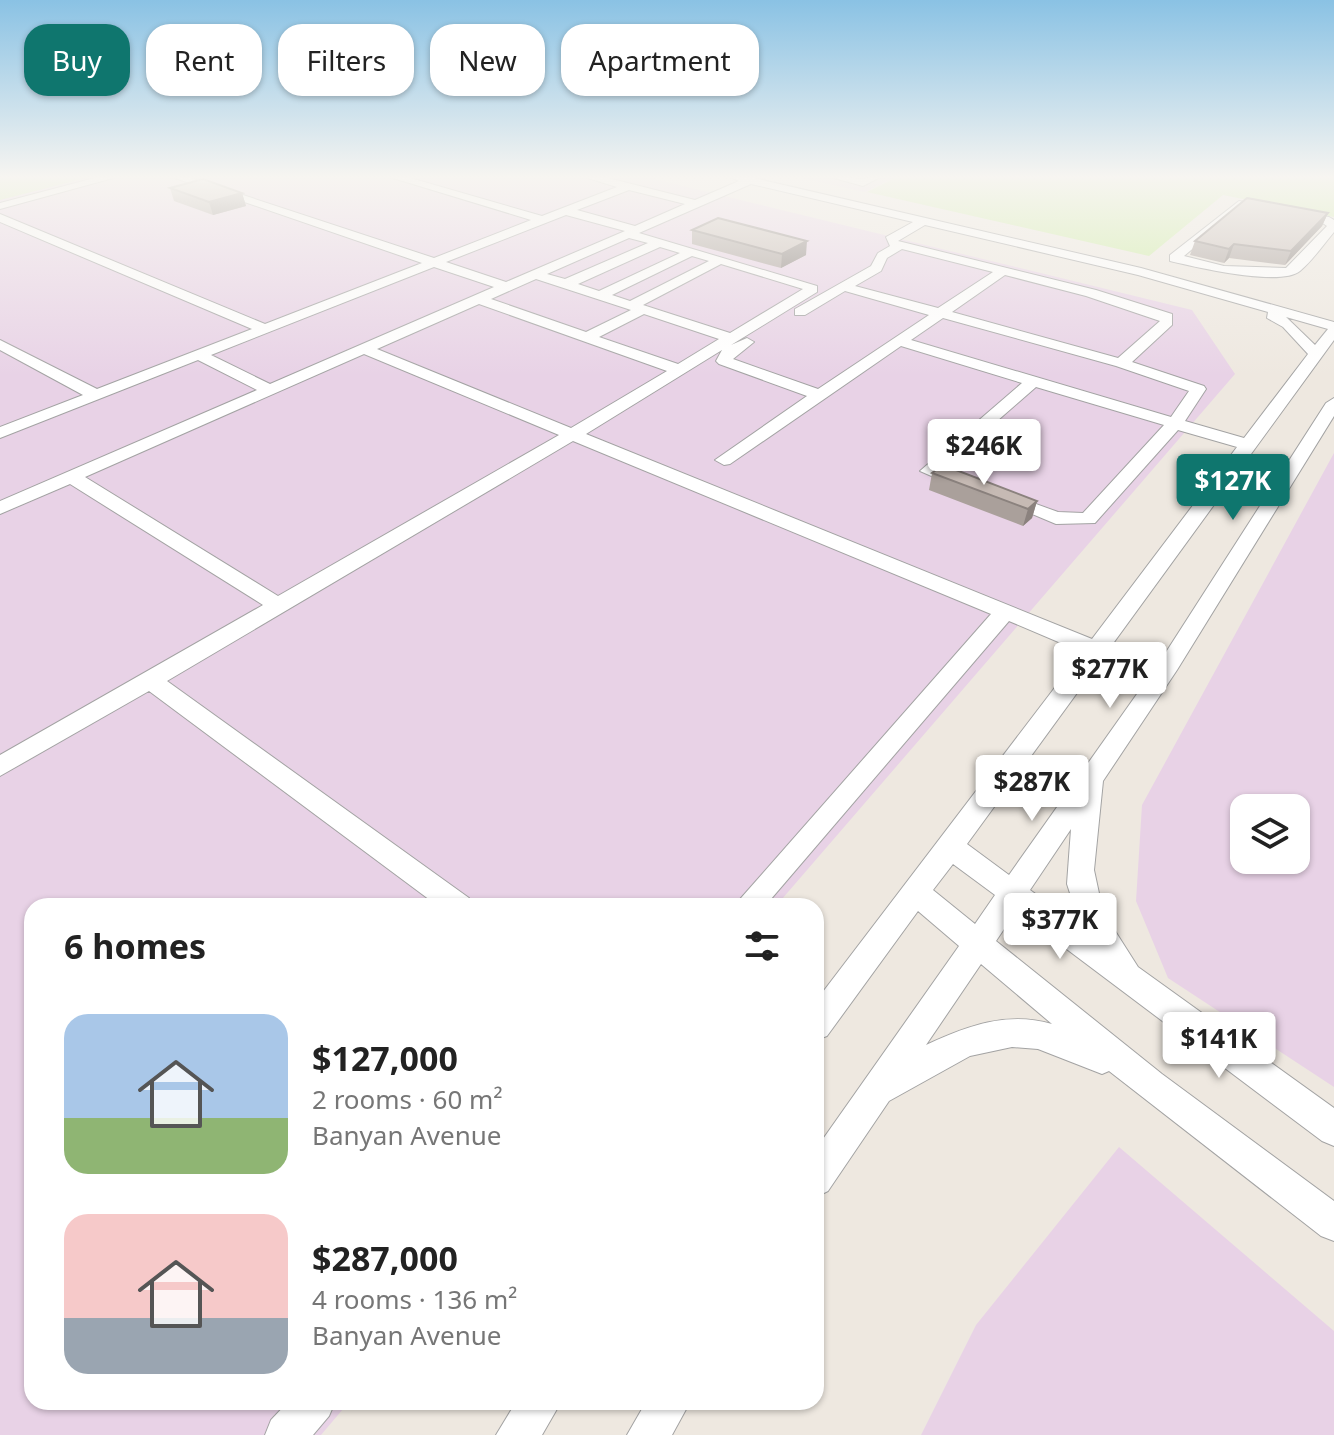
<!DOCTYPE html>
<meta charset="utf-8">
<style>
body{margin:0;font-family:"Noto Sans",sans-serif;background:#f2f2f2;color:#222;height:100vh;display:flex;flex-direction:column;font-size:30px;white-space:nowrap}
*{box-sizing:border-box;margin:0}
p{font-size:26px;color:#767676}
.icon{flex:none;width:44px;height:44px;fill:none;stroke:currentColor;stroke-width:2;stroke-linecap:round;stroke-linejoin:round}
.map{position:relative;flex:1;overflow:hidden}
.side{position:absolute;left:24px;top:898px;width:800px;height:512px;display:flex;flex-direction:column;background:#fff;border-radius:24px;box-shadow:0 2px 6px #0004}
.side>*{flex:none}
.banner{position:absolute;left:24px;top:24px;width:800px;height:72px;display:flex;gap:16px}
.fabs{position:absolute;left:1230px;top:794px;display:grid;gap:16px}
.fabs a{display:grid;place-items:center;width:80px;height:80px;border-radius:16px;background:#fff;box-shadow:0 2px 6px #0004;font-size:40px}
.price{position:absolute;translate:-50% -68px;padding:0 18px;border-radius:8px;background:#fff;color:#222;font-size:26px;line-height:52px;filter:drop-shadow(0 2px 4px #0008)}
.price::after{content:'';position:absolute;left:50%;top:48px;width:24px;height:18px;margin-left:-12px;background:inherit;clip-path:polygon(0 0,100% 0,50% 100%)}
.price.selected{background:#0f766e;color:#fff}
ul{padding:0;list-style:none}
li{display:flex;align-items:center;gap:24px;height:200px;padding:0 40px}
li span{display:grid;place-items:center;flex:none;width:224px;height:160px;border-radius:24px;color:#555}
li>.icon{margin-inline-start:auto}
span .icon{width:96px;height:96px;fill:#fffc;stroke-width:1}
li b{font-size:34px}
h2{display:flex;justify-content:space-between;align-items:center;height:96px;padding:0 40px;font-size:34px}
.pill{padding:0 28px;border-radius:24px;background:#fff;box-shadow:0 2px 6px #0004;font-size:28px;line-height:72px}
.pill.selected{background:#0f766e;color:#fff}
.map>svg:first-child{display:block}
</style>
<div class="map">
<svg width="1334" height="1435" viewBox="0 0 1334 1435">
<rect width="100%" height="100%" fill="#eee8e0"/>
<path fill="#e8d2e6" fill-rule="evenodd" d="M89,175H638L1192,310L1235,374L776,906H32V1402H349L321,1435H0V197Z
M787,175H899L865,192Z
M1334,453V1087L1168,978L1136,901L1142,805ZM1296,808V860H1244V808Z
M1119,1147L1334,1331V1435H921L976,1325Z"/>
<path fill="#cdeda2" d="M0,175H98L0,200Z
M901,175H1334V217L1223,195L1149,256L867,192Z"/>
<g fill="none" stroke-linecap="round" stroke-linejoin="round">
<defs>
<path id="minor" d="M106,175H124L0,209V203Z
M166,175H182L434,258L531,220L383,175H400L542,216L617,187L578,175H596L695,200L739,181L730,177L741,175L1141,268L1334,322V340L967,844L1009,875L1161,660L1326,403L1334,398V416L1177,670L1103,781L1094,870L1103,912L1138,967L1334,1108V1146L1322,1141L1016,911L996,941L1162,1074L1334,1201V1241L1321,1236L1109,1071L1102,1074L1038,1049L1012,1047L970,1056L889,1101L828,1191L816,1197V1149L959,946L918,911L827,1036L816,1040V1001L1082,652L1009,621L765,906H734L991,614L573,441L167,681L469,898L473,906H438L149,691L0,776V755L263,605L70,484L0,514V501L257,390L198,360L0,438V427L83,395L0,350V340L97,389L252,329L0,222V214L265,324L422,263ZM751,184L913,222L886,237L890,246L878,253L871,266L795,309V315H805L845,291L929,315L818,389L733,359L754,342L747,338L731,345L817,292V286L639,233ZM629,190L685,204L635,226L577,210ZM566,215L625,231L506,282L446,262ZM925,225L1138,275L1268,312L1267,318L1283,327L1308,354L1244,438L1185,421L1206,389L1204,386L1132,362L1172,325V314L1096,290L898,241ZM629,238L648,243L565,279L547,274ZM660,247L680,253L599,291L578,284ZM902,249L993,272L938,308L855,286L881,271L887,258ZM692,256L709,261L630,301L612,295ZM721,264L803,289L730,333L643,305ZM434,267L494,287L270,384L211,355ZM1005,275L1086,296L1160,321L1118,358L952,312ZM536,279L631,310L586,332L491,299ZM479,304L667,371L571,428L377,349ZM644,314L719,339L678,364L599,337ZM1286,317L1328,329L1315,345ZM943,318L1116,366L1189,391L1171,417L911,340ZM901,346L1022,383L920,471L959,488L965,489L974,484L942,469L1036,387L1164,425L1083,513L1058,512L1003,492L994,498L1056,524L1095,523L1178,430L1237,447L1092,639L586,434L722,350L716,361L719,364L807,396L715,460L724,465L730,464ZM364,354L559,435L278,596L85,477ZM1071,829L1067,884L1081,927L1030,890ZM953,864L995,895L975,924L933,890ZM981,964L1052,1024C1007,1011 967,1026 926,1045Z
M823,175L862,179L884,175L863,186Z
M1239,201L1329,217L1334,220V232C1323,245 1313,260 1300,271C1281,287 1195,267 1170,261V255ZM1241,208L1321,222L1327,226L1286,268L1224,266L1184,256Z
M288,1402H335L329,1416L313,1435H265L271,1420Z
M516,1402H561L542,1435H496Z
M646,1402H690L672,1435H627Z"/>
</defs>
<use href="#minor" stroke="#a3a3a3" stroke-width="2"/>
<use href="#minor" fill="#fff" fill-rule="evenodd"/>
</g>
<path fill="#aaa09b" d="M170,188L242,193L246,206L213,215L174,201Z
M1328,213L1322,226L1285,265L1229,258L1224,263L1190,255L1195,241Z
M692,230L806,255L781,268L692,244Z
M932,473L1037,501L1032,518L1023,526L929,490Z"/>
<path fill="#8b827e" d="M242,193L246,206L213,215L209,202Z
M1328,213L1322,226L1285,265L1291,251Z
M807,241L806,255L781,268L782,254Z
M1234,244L1229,258L1224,263L1229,249Z
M1037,501L1032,518L1023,526L1028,509Z"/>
<path fill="#c6bab4" stroke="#8b827e" stroke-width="2" d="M203,179L242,193L209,202L170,188Z
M1247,198L1328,213L1291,251L1234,244L1229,249L1195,241Z
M718,218L807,241L782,254L692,230Z
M943,465L1037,501L1028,509L932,473Z"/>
<linearGradient id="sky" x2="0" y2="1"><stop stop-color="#8ac2e4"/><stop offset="0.47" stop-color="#f7f5f1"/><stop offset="1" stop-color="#f7f5f1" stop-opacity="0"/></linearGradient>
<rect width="1334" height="376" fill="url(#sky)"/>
</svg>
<div class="fabs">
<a><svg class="icon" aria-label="layers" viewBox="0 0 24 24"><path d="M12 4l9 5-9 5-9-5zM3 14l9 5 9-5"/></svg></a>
</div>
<b class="price" style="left:984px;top:487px">$246K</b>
<b class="price selected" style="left:1233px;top:522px">$127K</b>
<b class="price" style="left:1110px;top:710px">$277K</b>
<b class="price" style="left:1032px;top:823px">$287K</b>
<b class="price" style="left:1060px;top:961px">$377K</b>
<b class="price" style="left:1219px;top:1080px">$141K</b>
<div class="banner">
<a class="pill selected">Buy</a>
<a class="pill">Rent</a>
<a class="pill">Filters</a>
<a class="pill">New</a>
<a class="pill">Apartment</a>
</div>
<section class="side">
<h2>6 homes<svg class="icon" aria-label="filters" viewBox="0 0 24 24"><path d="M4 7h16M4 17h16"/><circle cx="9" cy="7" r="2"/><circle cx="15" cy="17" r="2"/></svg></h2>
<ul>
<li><span style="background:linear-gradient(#a9c7e8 65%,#8fb573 0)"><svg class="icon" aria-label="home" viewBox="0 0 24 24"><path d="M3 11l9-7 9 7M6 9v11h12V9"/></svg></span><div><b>$127,000</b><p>2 rooms · 60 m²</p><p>Banyan Avenue</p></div></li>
<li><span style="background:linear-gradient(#f6c9c9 65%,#9aa5b1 0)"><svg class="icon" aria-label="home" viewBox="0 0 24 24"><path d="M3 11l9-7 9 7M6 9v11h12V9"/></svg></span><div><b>$287,000</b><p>4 rooms · 136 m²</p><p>Banyan Avenue</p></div></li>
</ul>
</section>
</div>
